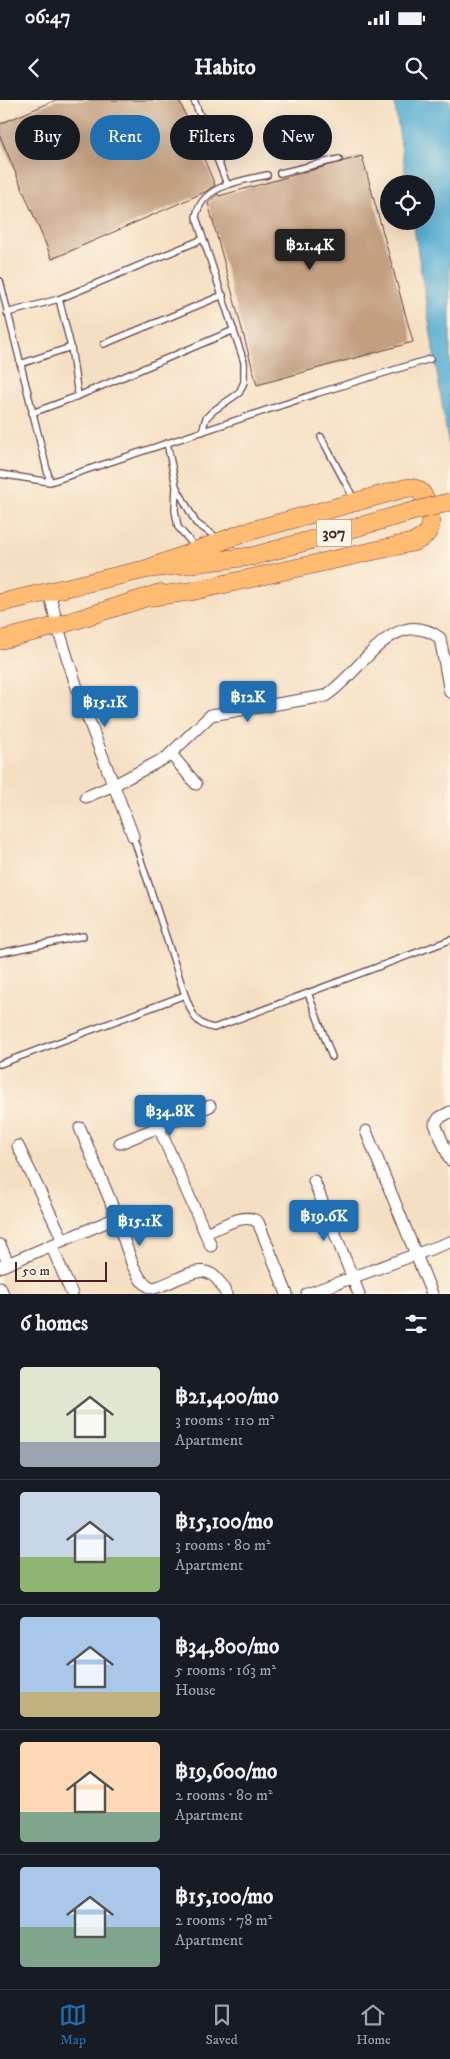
<!DOCTYPE html>
<meta charset="utf-8">
<style>
body{margin:0;font-family:"IM FELL DW Pica",serif;background:#242831;color:#f1f3f6;height:100vh;display:flex;flex-direction:column;font-size:19px;white-space:nowrap}
*{box-sizing:border-box;margin:0}
p{font-size:16px;color:#9ea1a6}
.icon{flex:none;width:28px;height:28px;fill:none;stroke:currentColor;stroke-width:2;stroke-linecap:round;stroke-linejoin:round}
.map{position:relative;height:1194px;overflow:hidden}
.drawer{display:flex;flex-direction:column;background:#171b24;flex:1}
.drawer>*{flex:none}
.hud{position:absolute;left:15px;top:15px;width:420px;height:45px;display:flex;gap:10px}
.fabs{position:absolute;left:380px;top:75px;display:grid;gap:10px}
.fabs a{display:grid;place-items:center;width:55px;height:55px;border-radius:50%;background:#171b24;box-shadow:0 5px 20px #0002;font-size:25px}
.scale{position:absolute;left:15px;bottom:12px;width:92px;box-sizing:border-box;padding-left:5px;border:2px solid #4a1f2b;border-top:0;font-size:14px;line-height:18px;white-space:nowrap;color:#4a1f2b;-webkit-text-stroke:4px #fcf5e5;paint-order:stroke}
.price{position:absolute;translate:-50% -42px;padding:0 11px;border-radius:5px;background:#1f6fb2;color:#fff;font-size:16px;line-height:32px;filter:drop-shadow(0 1px 2px #0008)}
.price::after{content:'';position:absolute;left:50%;top:30px;width:15px;height:11px;margin-left:-8px;background:inherit;clip-path:polygon(0 0,100% 0,50% 100%)}
.price.on{background:#222;color:#fff}
ul{padding:0;list-style:none}
li{display:flex;align-items:center;gap:15px;height:125px;padding:0 20px}
li+li{border-top:1px solid #363941}
li span{display:grid;place-items:center;flex:none;width:140px;height:100px;border-radius:5px;color:#555}
li>.icon{margin-inline-start:auto}
span .icon{width:60px;height:60px;fill:#fffc;stroke-width:1}
li b{font-size:21px}
h2{display:flex;justify-content:space-between;align-items:center;height:60px;padding:0 20px;font-size:21px}
.pill{padding:0 18px;border-radius:22px;background:#171b24;box-shadow:0 5px 20px #0002;font-size:18px;line-height:45px}
.pill.on{background:#1f6fb2;color:#fff}
.status{display:flex;justify-content:space-between;align-items:center;height:35px;padding:0 25px;background:#171b24;direction:ltr}
.status svg{height:14px;fill:currentColor}
header{display:flex;justify-content:space-between;align-items:center;height:65px;padding:0 20px;background:#171b24;font-size:22px;font-weight:700}
.menu{display:flex;justify-content:space-around;align-items:center;height:70px;border-top:1px solid #363941;background:#171b24;font-size:14px;color:#9ea1a6}
.menu a{display:grid;justify-items:center;gap:2px}
.menu .on{color:#1f6fb2}
.map>svg:first-child{display:block}
</style>
<div class="status"><b>06:47</b><svg viewBox="0 0 49 12"><path d="M0 12V9h3v3zM5 12V6h3v6zM10 12V3h3v9zM15 12V0h3v12zM26 1h20v11H26zM47 4h2v5h-2z"/></svg></div>
<header><svg class="icon" aria-label="back" viewBox="0 0 24 24"><path d="M15 5l-7 7 7 7"/></svg>Habito<svg class="icon" aria-label="search" viewBox="0 0 24 24"><circle cx="10" cy="10" r="6"/><path d="M15 15l6 6"/></svg></header>
<div class="map">
<svg width="450" height="1194" viewBox="0 0 450 1194">
<rect width="100%" height="100%" fill="#fcf5e5"/>
<filter id="ink" filterUnits="userSpaceOnUse"><feTurbulence type="fractalNoise" baseFrequency=".02" numOctaves="2"/><feDisplacementMap in="SourceGraphic" scale="10" xChannelSelector="R" yChannelSelector="G"/><feConvolveMatrix kernelMatrix="1 2 1 2 8 2 1 2 1" color-interpolation-filters="sRGB"/></filter>
<filter id="wash" filterUnits="userSpaceOnUse"><feTurbulence type="fractalNoise" baseFrequency=".0096" numOctaves="4" result="noise"/><feDisplacementMap in="SourceGraphic" scale="20" xChannelSelector="R" yChannelSelector="G"/><feGaussianBlur stdDeviation="1.12" result="paint"/><feColorMatrix in="noise" values="0 0 0 0 0 0 0 0 0 0 0 0 0 0 0 0 0 1.4 0 .05"/><feComposite in="paint" operator="in"/></filter>
<g filter="url(#wash)">
<rect width="100%" height="100%" fill="#f5dfc2"/>
<path fill="#56aed3" stroke="#50667f" d="M394,0H450V354L413,121H426V84H407Z"/>
<g id="blocks">
<path fill="#c39f80" d="M56,0H179L215,85L205,92L52,159L0,36V24Z
M362,56L413,242L257,285L208,103L218,94L219,96Z"/>
</g>
</g>
<g filter="url(#ink)">
<use href="#blocks" fill-opacity="0" stroke="#643c42" stroke-width="1"/>
<g fill="none" stroke-linecap="round" stroke-linejoin="round">
<defs>
<path id="lane" d="M194,0L227,84
M280,73L339,59
M0,181L50,382
M59,199L71,247L78,296
M7,213L59,199L203,139
M104,244L223,195
M20,264L71,247
M32,313L78,296L234,230
M202,332L206,318L213,311L239,293L244,282V262L196,117C201,85 241,81 267,75
M321,337L354,399
M167,343L176,386L175,410L178,427L196,448
M0,374L50,382L318,293L430,259
M177,388L196,423L219,439
M133,736L185,895C192,912 194,925 214,928L450,840
M0,853L83,836
M308,893L332,957
M0,964L185,895"/>
<path id="street" d="M49,491C68,576 103,655 133,736
M171,654L196,684
M86,697L114,685L167,657L211,615L325,596C361,574 393,503 440,538L450,592
M450,1012L439,1018L435,1024L450,1060
M80,1028L110,1100L133,1166L141,1180L148,1186L154,1188C184,1180 208,1152 226,1194
M159,1028L211,1146
M366,1031L432,1194
M120,1043L210,1006
M18,1046L63,1140
M314,1081L359,1194
M205,1133C220,1128 245,1111 258,1122L287,1194
M0,1145L8,1163
M51,1145L72,1194
M0,1167L116,1118
M0,1187L3,1194
M307,1194L450,1142"/>
<path id="primary" d="M147,469L246,432L399,390C405,388 412,386 418,390C428,396 434,423 427,433C424,437 419,440 414,442L193,491L149,497
M0,503L147,469L254,456L414,411
M0,540L57,526L160,493"/>
</defs>
<use href="#lane" stroke="#643c42" stroke-width="8"/>
<use href="#street" stroke="#643c42" stroke-width="13"/>
<use href="#primary" stroke="#643c42" stroke-width="19"/>
<use href="#lane" stroke="#fff" stroke-width="5.5"/>
<use href="#street" stroke="#fff" stroke-width="11"/>
<use href="#primary" stroke="#ffbb71" stroke-width="18"/>
<defs>
<path id="primary-bridge" d="M414,411L450,402"/>
</defs>
<use href="#primary-bridge" stroke="#643c42" stroke-width="19" stroke-linecap="butt"/>
<use href="#primary-bridge" stroke="#ffbb71" stroke-width="18"/>
</g>
</g>
<g text-anchor="middle" dominant-baseline="central" stroke-width="4" stroke-linejoin="round" paint-order="stroke">
<rect fill="#fcf5e5" stroke="#7f5f63" stroke-width="1" x="316.5" y="419.5" width="35" height="27" rx="4"/>
<g font-size="16" font-weight="bold" fill="#4a1f2b">
<text x="334" y="433">307</text>
</g>
</g>
</svg>
<div class="fabs">
<a><svg class="icon" aria-label="locate" viewBox="0 0 24 24"><circle cx="12" cy="12" r="6"/><path d="M12 2v4M12 18v4M2 12h4M18 12h4"/></svg></a>
</div>
<div class="scale">50 m</div>
<b class="price on" style="left:310px;top:171px">฿21.4K</b>
<b class="price" style="left:248px;top:623px">฿12K</b>
<b class="price" style="left:105px;top:628px">฿15.1K</b>
<b class="price" style="left:170px;top:1037px">฿34.8K</b>
<b class="price" style="left:324px;top:1142px">฿19.6K</b>
<b class="price" style="left:140px;top:1147px">฿15.1K</b>
<div class="hud">
<a class="pill">Buy</a>
<a class="pill on">Rent</a>
<a class="pill">Filters</a>
<a class="pill">New</a>
</div>
</div>
<section class="drawer">
<h2>6 homes<svg class="icon" aria-label="filters" viewBox="0 0 24 24"><path d="M4 7h16M4 17h16"/><circle cx="9" cy="7" r="2"/><circle cx="15" cy="17" r="2"/></svg></h2>
<ul>
<li><span style="background:linear-gradient(#dfe7d0 75%,#9aa5b1 0)"><svg class="icon" aria-label="home" viewBox="0 0 24 24"><path d="M3 11l9-7 9 7M6 9v11h12V9"/></svg></span><div><b>฿21,400/mo</b><p>3 rooms · 110 m²</p><p>Apartment</p></div></li>
<li><span style="background:linear-gradient(#c9d6e8 65%,#8fb573 0)"><svg class="icon" aria-label="home" viewBox="0 0 24 24"><path d="M3 11l9-7 9 7M6 9v11h12V9"/></svg></span><div><b>฿15,100/mo</b><p>3 rooms · 80 m²</p><p>Apartment</p></div></li>
<li><span style="background:linear-gradient(#a9c7e8 75%,#c2b280 0)"><svg class="icon" aria-label="home" viewBox="0 0 24 24"><path d="M3 11l9-7 9 7M6 9v11h12V9"/></svg></span><div><b>฿34,800/mo</b><p>5 rooms · 163 m²</p><p>House</p></div></li>
<li><span style="background:linear-gradient(#ffd9b3 70%,#7fa58c 0)"><svg class="icon" aria-label="home" viewBox="0 0 24 24"><path d="M3 11l9-7 9 7M6 9v11h12V9"/></svg></span><div><b>฿19,600/mo</b><p>2 rooms · 80 m²</p><p>Apartment</p></div></li>
<li><span style="background:linear-gradient(#a9c7e8 60%,#7fa58c 0)"><svg class="icon" aria-label="home" viewBox="0 0 24 24"><path d="M3 11l9-7 9 7M6 9v11h12V9"/></svg></span><div><b>฿15,100/mo</b><p>2 rooms · 78 m²</p><p>Apartment</p></div></li>
</ul>
</section>
<nav class="menu">
<a class="on"><svg class="icon" aria-label="map" viewBox="0 0 24 24"><path d="M3 6l6-2 6 2 6-2v14l-6 2-6-2-6 2zM9 4v14M15 6v14"/></svg>Map</a>
<a><svg class="icon" aria-label="saved" viewBox="0 0 24 24"><path d="M7 4h10v16l-5-4-5 4z"/></svg>Saved</a>
<a><svg class="icon" aria-label="home" viewBox="0 0 24 24"><path d="M3 11l9-7 9 7M6 9v11h12V9"/></svg>Home</a>
</nav>
